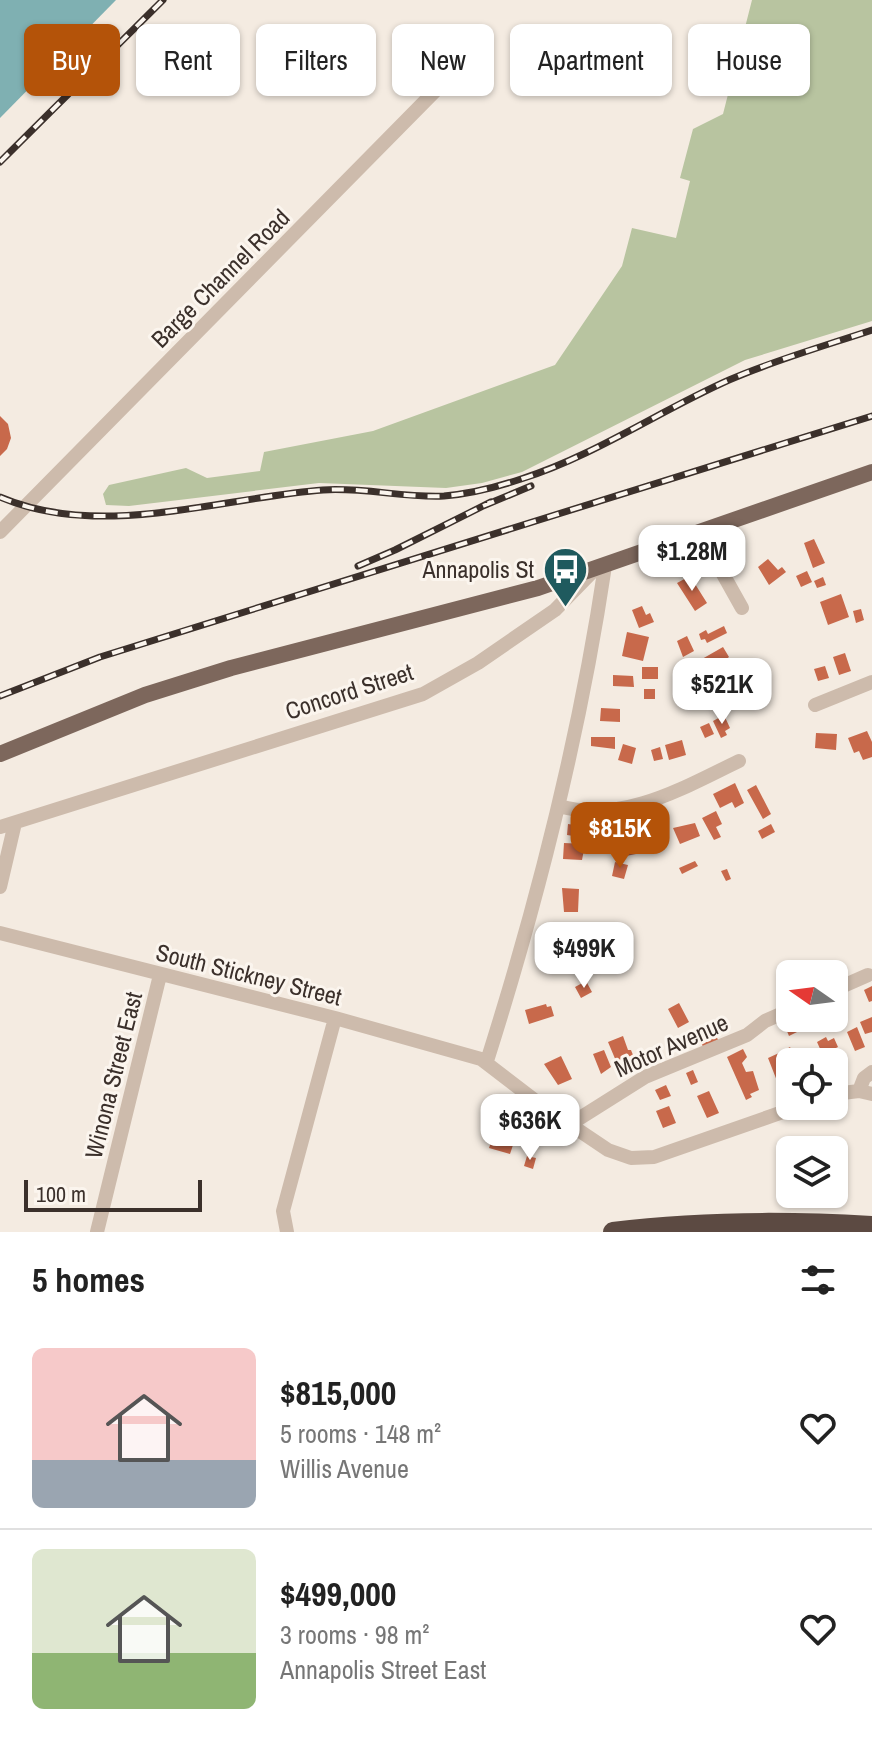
<!DOCTYPE html>
<meta charset="utf-8">
<style>
body{margin:0;font-family:"Archivo Narrow",sans-serif;background:#f2f2f2;color:#222;height:100vh;display:flex;flex-direction:column;font-size:30px;white-space:nowrap}
*{box-sizing:border-box;margin:0}
p{font-size:26px;color:#767676}
.icon{flex:none;width:44px;height:44px;fill:none;stroke:currentColor;stroke-width:2;stroke-linecap:round;stroke-linejoin:round}
.map{position:relative;height:1232px;overflow:hidden}
.drawer{display:flex;flex-direction:column;background:#fff;flex:1}
.drawer>*{flex:none}
.top-card{position:absolute;left:24px;top:24px;width:824px;height:72px;display:flex;gap:16px}
.needle{width:52px;rotate:284deg}
.tools{position:absolute;left:776px;top:960px;display:grid;gap:16px}
.tools a{display:grid;place-items:center;width:72px;height:72px;border-radius:12px;background:#fff;box-shadow:0 2px 6px #0004;font-size:40px}
.scale{position:absolute;left:24px;bottom:20px;width:178px;box-sizing:border-box;padding-left:8px;border:4px solid #3b302b;border-top:0;font-size:22px;line-height:28px;white-space:nowrap;color:#3b302b;-webkit-text-stroke:6px #fbf5ee;paint-order:stroke}
.price{position:absolute;translate:-50% -68px;padding:0 18px;border-radius:16px;background:#fff;color:#222;font-size:26px;line-height:52px;filter:drop-shadow(0 2px 4px #0008)}
.price::after{content:'';position:absolute;left:50%;top:48px;width:24px;height:18px;margin-left:-12px;background:inherit;clip-path:polygon(0 0,100% 0,50% 100%)}
.price.selected{background:#b45309;color:#fff}
ul{padding:0;list-style:none}
li{display:flex;align-items:center;gap:24px;height:200px;padding:0 32px}
li+li{border-top:2px solid #e0e0e0}
li span{display:grid;place-items:center;flex:none;width:224px;height:160px;border-radius:12px;color:#555}
li>.icon{margin-inline-start:auto}
span .icon{width:96px;height:96px;fill:#fffc;stroke-width:1}
li b{font-size:34px}
h2{display:flex;justify-content:space-between;align-items:center;height:96px;padding:0 32px;font-size:34px}
.tag{padding:0 28px;border-radius:12px;background:#fff;box-shadow:0 2px 6px #0004;font-size:28px;line-height:72px}
.tag.selected{background:#b45309;color:#fff}
.map>svg:first-child{display:block}
</style>
<div class="map">
<svg width="872" height="1232" viewBox="0 0 872 1232">
<rect width="100%" height="100%" fill="#f4ebe1"/>
<path fill="#b8c4a0" d="M752,0H872V321L745,360L522,472L482,483L446,488L319,483L129,506L106,505L103,494L109,485L186,468L207,478L260,471L264,452L373,431L555,365L622,266L632,228L676,238L690,181L680,178L693,129L723,114Z"/>
<path fill="#7fb0b2" d="M0,0H116L0,118Z"/>
<path fill="#c8694b" d="M0,416L8,424L11,438L7,449L0,456Z
M814,539L825,563L813,568L804,543Z
M768,559L778,570L782,567L786,572L769,585L758,567Z
M807,571L812,582L801,587L796,576Z
M690,576L707,603L695,611L677,583Z
M823,577L826,585L817,588L814,581Z
M841,594L849,617L828,625L820,602Z
M642,606L646,615L650,613L654,622L639,628L632,610Z
M861,609L864,620L856,623L853,611Z
M724,626L727,633L707,643L705,639L701,640L699,634L706,630L708,634Z
M627,632L649,637L643,661L622,656Z
M687,636L694,651L683,657L677,641Z
M723,647L729,657L716,667L715,665L709,669L702,659Z
M845,653L851,671L839,675L833,657Z
M825,666L829,678L818,681L814,669Z
M642,667H658V679H642Z
M613,675L633,676L634,687L613,686Z
M689,677L693,686L681,692L677,682Z
M644,689H655V699H644Z
M601,708L620,709V722L600,721Z
M724,715L730,728L725,731L727,735L721,738L713,721Z
M709,723L714,734L705,738L700,727Z
M867,731L872,742V757L863,760L859,751L854,753L848,738Z
M816,733L837,734L836,750L815,748Z
M591,737H615V749L591,746Z
M682,740L686,755L669,760L665,745Z
M623,744L636,748L632,764L618,760Z
M660,747L663,759L654,761L651,750Z
M735,783L744,803L735,808L732,802L720,808L713,794Z
M756,785L771,814L763,819L747,790Z
M716,811L722,824L716,827L721,837L714,840L702,818Z
M695,823L700,836L680,844L673,828Z
M568,824L588,827L590,835L587,834V838L567,835Z
M653,824L662,843L648,849L642,836L645,835L642,829Z
M771,824L775,832L762,839L758,831Z
M601,827H609L608,838L601,837Z
M630,831L636,854L626,856L620,834Z
M564,843L585,844L582,860L563,859Z
M695,861L698,866L682,874L679,868Z
M615,862L628,865L624,879L612,876Z
M727,869L731,879L726,881L721,871Z
M562,888L579,889L578,912H564Z
M552,932L567,936L560,961L548,957Z
M586,981L592,992L581,998L575,987Z
M872,986V1001L869,1002L864,990Z
M679,1003L689,1022L678,1028L668,1009Z
M546,1004L547,1007L551,1006L554,1016L529,1024L525,1010Z
M872,1017V1032L865,1034L860,1022Z
M794,1020L799,1031L789,1036L784,1024Z
M857,1027L865,1047L855,1051L847,1032Z
M713,1029L719,1042L704,1049L698,1036Z
M623,1036L628,1050H631L633,1055L616,1061L608,1042Z
M826,1037L828,1041L834,1038L838,1047L834,1049L841,1063L834,1066V1062H826L817,1042Z
M790,1047L796,1059L788,1063L783,1051Z
M743,1049L747,1057L742,1063L746,1072L753,1071L759,1090L750,1094L752,1097L746,1100L727,1057Z
M604,1050L611,1067L601,1074L593,1054Z
M779,1053L790,1077V1081L779,1086L768,1058Z
M561,1056L572,1079L558,1085L544,1064Z
M693,1070L698,1082L691,1085L686,1073Z
M666,1085L671,1096L660,1100L655,1090Z
M709,1091L719,1113L707,1118L697,1096Z
M669,1106L676,1123L663,1128L656,1111Z
M493,1136L514,1142L510,1154L489,1148Z
M527,1156L536,1158L533,1169L524,1166Z"/>
<g fill="none" stroke-linecap="round" stroke-linejoin="round">
<path stroke="#cdbbac" stroke-width="14" d="M0,532L440,86L480,68
M700,533L742,608
M815,705L872,682
M559,806C623,824 683,788 739,761
M0,827L423,694L478,663L555,610L593,571
M0,887L15,823
M0,933L335,1018L481,1059L541,1105L608,1150L631,1158L654,1157L800,1106
M834,990L868,975
M487,1061C538,900 580,734 605,566
M859,1091L864,1078L872,1072
M834,1094L859,1091L872,1094
M572,1123L645,1077L747,1035L765,1021L790,1010
M97,1232L160,975
M287,1232L283,1211L335,1018"/>
<path stroke="#7d675c" stroke-width="16" d="M0,754L145,695L231,668L538,588L872,472"/>
<path stroke="#5c4a42" stroke-width="20" d="M613,1232C699,1221 786,1221 872,1226"/>
<defs>
<path id="rail" d="M0,162L163,0
M0,497C100,540 219,498 323,490C363,487 404,498 444,496C469,494 497,487 521,479C594,456 659,411 729,380C775,360 824,346 872,330
M483,506L531,486
M358,566L395,550L491,502
M0,696L100,657L872,416"/>
</defs>
<use href="#rail" stroke="#3b302b" stroke-width="7"/>
<use href="#rail" stroke="#fbf5ee" stroke-width="4" stroke-dasharray="12" stroke-linecap="butt"/>
</g>
<defs>
<symbol id="bus-pin" viewBox="-11 -11 22 30"><path d="M0 17L-7.5 6A9.5 9.5 0 1 1 7.5 6Z" fill="#1f5a5e" stroke="#fbf5ee"/><path d="M-5-6H5V4H4V6H2V4H-2V6H-4V4H-5ZM-3.5-4V0h7V-4ZM-3.5 1.2v1.5H-2V1.2ZM2 1.2v1.5H3.5V1.2Z" fill="#fff"/></symbol>
</defs>
<g fill-rule="evenodd">
<use href="#bus-pin" x="540" y="544" width="51" height="69"/>
</g>
<g text-anchor="middle" dominant-baseline="central" stroke-width="6" stroke-linejoin="round" paint-order="stroke">
<g font-size="24" fill="#3b302b" stroke="#fbf5ee">
<text transform="translate(220 278) rotate(-45)">Barge Channel Road</text>
<text transform="translate(349 691) rotate(-18)">Concord Street</text>
<text transform="translate(249 974) rotate(14)">South Stickney Street</text>
<text transform="translate(671 1045) rotate(-24)">Motor Avenue</text>
<text transform="translate(113 1075) rotate(-76)">Winona Street East</text>
</g>
<g font-size="24" fill="#3b302b" stroke="#fbf5ee" text-anchor="end">
<text x="534" y="569">Annapolis St</text>
</g>
</g>
</svg>
<div class="tools">
<a><svg class="needle" viewBox="-14 -14 28 28"><path d="M0-13l5 13h-10z" fill="#e53935"/><path d="M0 13l5-13h-10z" fill="#767676"/></svg></a>
<a><svg class="icon" aria-label="locate" viewBox="0 0 24 24"><circle cx="12" cy="12" r="6"/><path d="M12 2v4M12 18v4M2 12h4M18 12h4"/></svg></a>
<a><svg class="icon" aria-label="layers" viewBox="0 0 24 24"><path d="M12 4l9 5-9 5-9-5zM3 14l9 5 9-5"/></svg></a>
</div>
<div class="scale">100 m</div>
<b class="price" style="left:692px;top:593px">$1.28M</b>
<b class="price" style="left:722px;top:726px">$521K</b>
<b class="price selected" style="left:620px;top:870px">$815K</b>
<b class="price" style="left:584px;top:990px">$499K</b>
<b class="price" style="left:530px;top:1162px">$636K</b>
<div class="top-card">
<a class="tag selected">Buy</a>
<a class="tag">Rent</a>
<a class="tag">Filters</a>
<a class="tag">New</a>
<a class="tag">Apartment</a>
<a class="tag">House</a>
</div>
</div>
<section class="drawer">
<h2>5 homes<svg class="icon" aria-label="filters" viewBox="0 0 24 24"><path d="M4 7h16M4 17h16"/><circle cx="9" cy="7" r="2"/><circle cx="15" cy="17" r="2"/></svg></h2>
<ul>
<li><span style="background:linear-gradient(#f6c9c9 70%,#9aa5b1 0)"><svg class="icon" aria-label="home" viewBox="0 0 24 24"><path d="M3 11l9-7 9 7M6 9v11h12V9"/></svg></span><div><b>$815,000</b><p>5 rooms · 148 m²</p><p>Willis Avenue</p></div><svg class="icon" aria-label="heart" viewBox="0 0 24 24"><path d="M12 20l-8-8c-3-5 5-10 8-4 3-6 11-1 8 4z"/></svg></li>
<li><span style="background:linear-gradient(#dfe7d0 65%,#8fb573 0)"><svg class="icon" aria-label="home" viewBox="0 0 24 24"><path d="M3 11l9-7 9 7M6 9v11h12V9"/></svg></span><div><b>$499,000</b><p>3 rooms · 98 m²</p><p>Annapolis Street East</p></div><svg class="icon" aria-label="heart" viewBox="0 0 24 24"><path d="M12 20l-8-8c-3-5 5-10 8-4 3-6 11-1 8 4z"/></svg></li>
</ul>
</section>
